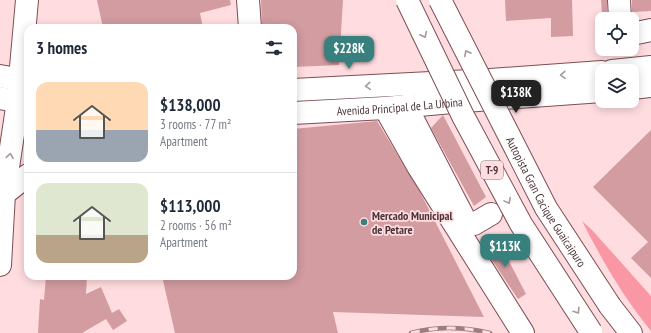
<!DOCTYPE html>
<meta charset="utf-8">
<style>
body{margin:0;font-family:"PT Sans Narrow",sans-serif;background:#f2f2f3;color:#1f2937;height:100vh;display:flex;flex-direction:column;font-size:15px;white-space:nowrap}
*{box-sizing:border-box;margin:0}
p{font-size:13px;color:#747a83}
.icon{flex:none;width:22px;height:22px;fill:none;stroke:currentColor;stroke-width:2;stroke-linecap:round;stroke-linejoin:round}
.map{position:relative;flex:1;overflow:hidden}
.side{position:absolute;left:24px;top:24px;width:273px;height:256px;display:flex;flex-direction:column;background:#fff;border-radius:12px;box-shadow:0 2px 10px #0003}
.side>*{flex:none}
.controls{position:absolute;left:595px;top:12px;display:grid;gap:8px}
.controls a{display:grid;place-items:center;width:44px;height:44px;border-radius:8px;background:#fff;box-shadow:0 2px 10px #0003;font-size:20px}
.price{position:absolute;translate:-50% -34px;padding:0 9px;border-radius:8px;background:#38807e;color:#fff;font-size:13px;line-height:26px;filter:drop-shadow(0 1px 2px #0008)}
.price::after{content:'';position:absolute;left:50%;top:24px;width:12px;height:9px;margin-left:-6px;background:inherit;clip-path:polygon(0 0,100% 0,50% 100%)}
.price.active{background:#222;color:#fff}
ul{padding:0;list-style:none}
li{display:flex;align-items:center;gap:12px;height:100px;padding:0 12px}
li+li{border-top:1px solid #e0e1e3}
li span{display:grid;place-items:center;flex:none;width:112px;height:80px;border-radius:12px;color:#555}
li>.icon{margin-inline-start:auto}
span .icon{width:48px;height:48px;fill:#fffc;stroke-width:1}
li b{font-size:17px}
h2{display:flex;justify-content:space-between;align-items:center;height:48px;padding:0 12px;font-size:17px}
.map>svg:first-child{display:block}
</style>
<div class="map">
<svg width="651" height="333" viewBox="0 0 651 333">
<rect width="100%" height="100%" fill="#ffdcdf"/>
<path fill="#f998a4" d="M582,221L592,230L651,296V331C623,297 602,260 582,221Z"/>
<path fill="#d29ca1" d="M97,0H230L231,5L200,13L203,28H103Z
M261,0H343L339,65L293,67V28H262Z
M505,0H572L573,36L551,37V18L506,21Z
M601,0H607V14H602Z
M632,0H651V11L632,12Z
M443,115L486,197L474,206L431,128Z
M377,121L420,192L484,317L333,312L338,333H175L162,276H293V129Z
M651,130V278L631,258L648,242L593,187Z
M498,240L526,294L518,299L484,248Z
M46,276H87L86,294L101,287L112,313L119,309L127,321L113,330L106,319L82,333H38L40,299L44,300Z"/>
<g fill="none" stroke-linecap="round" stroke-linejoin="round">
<defs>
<path id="minor" d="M248,0L250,28
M619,0L620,19
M632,34L651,30
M406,106L466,222L474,224L491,214
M385,108L419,168L523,333
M0,265L4,194L18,101"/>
<g id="major">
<path d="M612,71L651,67"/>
<path d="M0,76L28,81"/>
<path d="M632,88L651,86"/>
<path d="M293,90L490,80L602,72"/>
<path d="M0,98L28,103"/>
<path d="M18,101L27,0"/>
<path id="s1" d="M293,113L385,108L464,101L602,91"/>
<path d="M4,194L28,175"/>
</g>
<path id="highway" d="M610,306L631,333"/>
</defs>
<use href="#minor" stroke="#7e4e53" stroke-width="24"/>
<use href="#major" stroke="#7e4e53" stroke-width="24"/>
<use href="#highway" stroke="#7e4e53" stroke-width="24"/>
<use href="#minor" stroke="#fff" stroke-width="22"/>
<use href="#major" stroke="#fff" stroke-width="22"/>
<use href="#highway" stroke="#fff" stroke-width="22"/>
<defs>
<path id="rail" d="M411,333C437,326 464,327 490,333"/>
</defs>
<use href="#rail" stroke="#9a7e81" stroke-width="4.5"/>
<use href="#rail" stroke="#ffdcdf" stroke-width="3" stroke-dasharray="9" stroke-linecap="butt"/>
<defs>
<g id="highway-bridge">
<path d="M407,0L463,116L521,224L591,332"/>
<path id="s2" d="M440,0L546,208L610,306"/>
</g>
</defs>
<use href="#highway-bridge" stroke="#7e4e53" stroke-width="24" stroke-linecap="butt"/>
<use href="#highway-bridge" stroke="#fff" stroke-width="22"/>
</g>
<defs><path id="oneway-chevron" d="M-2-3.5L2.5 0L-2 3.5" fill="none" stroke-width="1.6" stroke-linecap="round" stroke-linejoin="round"/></defs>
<g stroke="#a59a9b">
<use href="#oneway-chevron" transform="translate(424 35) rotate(64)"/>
<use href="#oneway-chevron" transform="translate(467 53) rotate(-117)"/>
<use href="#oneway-chevron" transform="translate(563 75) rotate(177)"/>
<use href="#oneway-chevron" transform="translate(368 86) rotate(176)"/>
<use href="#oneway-chevron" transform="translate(10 156) rotate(-81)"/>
<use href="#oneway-chevron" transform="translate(508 201) rotate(62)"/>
<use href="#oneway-chevron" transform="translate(577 311) rotate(57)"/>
</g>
<circle fill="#38807e" stroke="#ffdcdf" stroke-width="1.5" cx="364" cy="222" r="4"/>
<g text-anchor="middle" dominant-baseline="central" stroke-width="3.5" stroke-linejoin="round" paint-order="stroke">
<rect fill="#ffdcdf" stroke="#816669" stroke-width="1" x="481" y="161" width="22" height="18" rx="3"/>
<g font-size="11" font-weight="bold" fill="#4b3437">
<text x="492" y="170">T-9</text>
</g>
<g font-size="12" fill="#4b3437" stroke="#ffdcdf">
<text stroke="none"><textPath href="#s1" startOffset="107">Avenida Principal de La Urbina</textPath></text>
<text stroke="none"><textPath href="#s2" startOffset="228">Autopista Gran Cacique Guaicaipuro</textPath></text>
</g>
<g font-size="12" font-weight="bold" fill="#4b3437" stroke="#ffdcdf" text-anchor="start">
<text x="372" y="215">Mercado Municipal<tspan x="372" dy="14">de Petare</tspan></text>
</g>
</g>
</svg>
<div class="controls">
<a><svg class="icon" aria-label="locate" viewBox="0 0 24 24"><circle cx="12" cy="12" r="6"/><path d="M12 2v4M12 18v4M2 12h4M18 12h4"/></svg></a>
<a><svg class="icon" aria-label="layers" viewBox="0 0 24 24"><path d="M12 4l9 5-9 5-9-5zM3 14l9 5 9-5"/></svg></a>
</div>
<b class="price" style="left:349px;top:70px">$228K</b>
<b class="price active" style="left:516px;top:114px">$138K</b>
<b class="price" style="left:505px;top:268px">$113K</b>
<section class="side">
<h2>3 homes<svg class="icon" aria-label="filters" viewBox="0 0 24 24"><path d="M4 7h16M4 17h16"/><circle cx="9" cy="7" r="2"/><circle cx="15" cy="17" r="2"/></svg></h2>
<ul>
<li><span style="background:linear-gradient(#ffd9b3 60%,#9aa5b1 0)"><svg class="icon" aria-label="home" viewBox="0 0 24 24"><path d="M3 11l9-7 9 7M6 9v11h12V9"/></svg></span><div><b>$138,000</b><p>3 rooms · 77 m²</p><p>Apartment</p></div></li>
<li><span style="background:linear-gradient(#dfe7d0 65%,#b9a48a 0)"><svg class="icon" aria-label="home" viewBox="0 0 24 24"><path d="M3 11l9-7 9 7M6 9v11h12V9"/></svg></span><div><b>$113,000</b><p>2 rooms · 56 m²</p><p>Apartment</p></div></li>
</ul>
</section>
</div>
